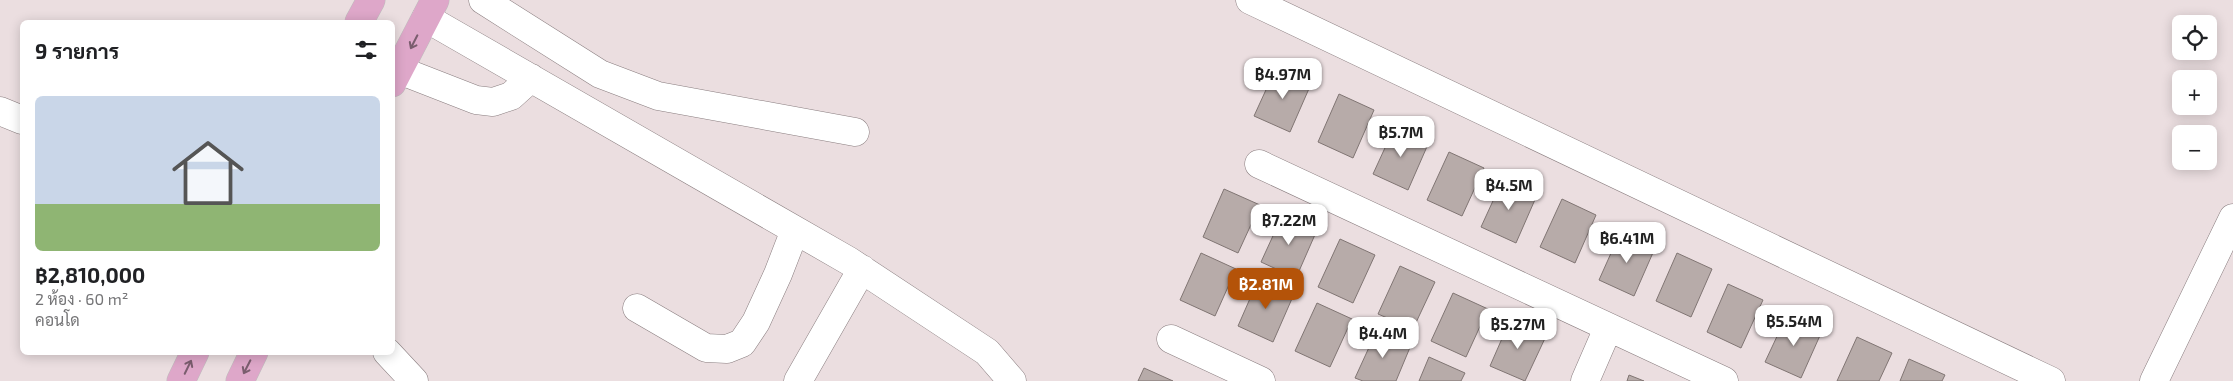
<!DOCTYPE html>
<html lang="th">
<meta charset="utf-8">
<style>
body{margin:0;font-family:"Exo 2",Sarabun,sans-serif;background:#f2f2f2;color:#202124;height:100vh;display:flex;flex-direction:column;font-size:19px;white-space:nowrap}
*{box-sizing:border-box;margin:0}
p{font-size:16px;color:#757577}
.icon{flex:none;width:28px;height:28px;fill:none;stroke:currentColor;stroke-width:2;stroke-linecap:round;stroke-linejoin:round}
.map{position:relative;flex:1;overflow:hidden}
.panel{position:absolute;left:20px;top:20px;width:375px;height:335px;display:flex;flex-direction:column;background:#fff;border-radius:8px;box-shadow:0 2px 12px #0003}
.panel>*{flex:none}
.fabs{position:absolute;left:2172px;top:15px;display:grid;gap:10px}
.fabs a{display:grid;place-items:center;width:45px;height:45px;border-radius:8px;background:#fff;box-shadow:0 2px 12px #0003;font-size:25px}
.price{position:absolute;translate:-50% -42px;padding:0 11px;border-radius:10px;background:#fff;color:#222;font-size:16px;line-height:32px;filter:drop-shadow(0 1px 2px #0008)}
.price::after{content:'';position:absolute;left:50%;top:30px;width:15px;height:11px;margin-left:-8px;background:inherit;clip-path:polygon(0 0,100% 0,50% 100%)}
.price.selected{background:#b45309;color:#fff}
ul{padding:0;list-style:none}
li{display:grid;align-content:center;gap:10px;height:265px;padding:0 15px}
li+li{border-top:1px solid #e0e0e0}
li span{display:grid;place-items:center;height:155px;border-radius:8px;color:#555}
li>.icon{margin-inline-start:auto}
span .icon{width:90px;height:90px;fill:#fffc;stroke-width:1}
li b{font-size:21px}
h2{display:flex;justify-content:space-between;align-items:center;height:60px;padding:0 15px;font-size:21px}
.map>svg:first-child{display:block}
</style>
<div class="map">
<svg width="2233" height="381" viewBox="0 0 2233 381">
<rect width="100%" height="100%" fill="#ebdee0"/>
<path fill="#b7aba9" stroke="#807573" d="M1276,68L1311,84L1290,132L1254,116Z
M1339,94L1374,110L1353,158L1318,142Z
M1395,126L1429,142L1408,190L1373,174Z
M1449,152L1484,168L1462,216L1427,200Z
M1503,179L1537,195L1516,243L1481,227Z
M1224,189L1260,205L1238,253L1203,237Z
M1562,199L1596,215L1575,263L1540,247Z
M1283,214L1317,230L1296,278L1261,262Z
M1620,233L1655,248L1634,296L1599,280Z
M1340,239L1375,255L1353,303L1318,287Z
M1201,253L1236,269L1215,316L1180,300Z
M1677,253L1712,269L1691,317L1656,301Z
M1400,266L1435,282L1413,329L1378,314Z
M1259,278L1294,294L1273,342L1238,326Z
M1728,284L1763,300L1741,348L1707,332Z
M1453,293L1488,309L1466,357L1431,341Z
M1317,303L1352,319L1330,367L1295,351Z
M1787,315L1822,331L1801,378L1765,362Z
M1511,318L1547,334L1525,381L1490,366Z
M1377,330L1411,345L1396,381H1363L1355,378Z
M1857,337L1892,353L1879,381H1837Z
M1429,357L1465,373L1461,381H1419Z
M1909,359L1945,375L1942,381H1900Z
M1144,368L1173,381H1138Z
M1629,375L1644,381H1627Z"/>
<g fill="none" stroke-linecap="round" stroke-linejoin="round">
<defs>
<path id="minor" d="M483,0L600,74L658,96L855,132
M1250,0L2051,381
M426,18L849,261L987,352L1012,381
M399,70L476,100L493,102L511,96L531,78
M0,111L22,120
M1259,164L1724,381
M637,308L706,348L727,349L742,343L756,322L778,274L795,230
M1171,339L1261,381
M387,352L414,381
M798,381L862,269
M1585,381L1608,328
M2154,381L2233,218"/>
<path id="major" d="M359,22L371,0
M392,83L435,0
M181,381L195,352
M240,381L254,352"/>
</defs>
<use href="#minor" stroke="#897d7f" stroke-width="29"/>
<use href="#major" stroke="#bebdbd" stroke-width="29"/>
<use href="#minor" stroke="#fff" stroke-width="28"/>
<use href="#major" stroke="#dea7c9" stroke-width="28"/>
</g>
<defs><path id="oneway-shaft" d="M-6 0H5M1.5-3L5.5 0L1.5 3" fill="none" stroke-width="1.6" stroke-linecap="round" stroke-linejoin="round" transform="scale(1.25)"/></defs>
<g stroke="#7a5d6e">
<use href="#oneway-shaft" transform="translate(414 42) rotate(117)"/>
<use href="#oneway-shaft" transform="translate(188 367) rotate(-64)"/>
<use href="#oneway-shaft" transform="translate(247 367) rotate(117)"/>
</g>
</svg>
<div class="fabs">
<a><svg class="icon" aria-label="locate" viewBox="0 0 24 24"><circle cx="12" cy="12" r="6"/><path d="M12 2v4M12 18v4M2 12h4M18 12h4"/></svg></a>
<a>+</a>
<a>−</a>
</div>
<b class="price" style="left:1283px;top:100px">฿4.97M</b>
<b class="price" style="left:1401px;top:158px">฿5.7M</b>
<b class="price" style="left:1509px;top:211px">฿4.5M</b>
<b class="price" style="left:1289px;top:246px">฿7.22M</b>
<b class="price" style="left:1627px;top:264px">฿6.41M</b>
<b class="price selected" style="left:1266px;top:310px">฿2.81M</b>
<b class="price" style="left:1794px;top:347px">฿5.54M</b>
<b class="price" style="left:1518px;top:350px">฿5.27M</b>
<b class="price" style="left:1383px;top:359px">฿4.4M</b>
<section class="panel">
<h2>9 รายการ<svg class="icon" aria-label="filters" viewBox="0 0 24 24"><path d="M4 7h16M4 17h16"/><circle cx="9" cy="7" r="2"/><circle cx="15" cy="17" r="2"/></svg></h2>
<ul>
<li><span style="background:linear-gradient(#c9d6e8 70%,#8fb573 0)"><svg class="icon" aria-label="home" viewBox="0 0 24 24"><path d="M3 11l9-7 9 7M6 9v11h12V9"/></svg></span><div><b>฿2,810,000</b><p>2 ห้อง · 60 m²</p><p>คอนโด</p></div></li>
</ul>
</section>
</div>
